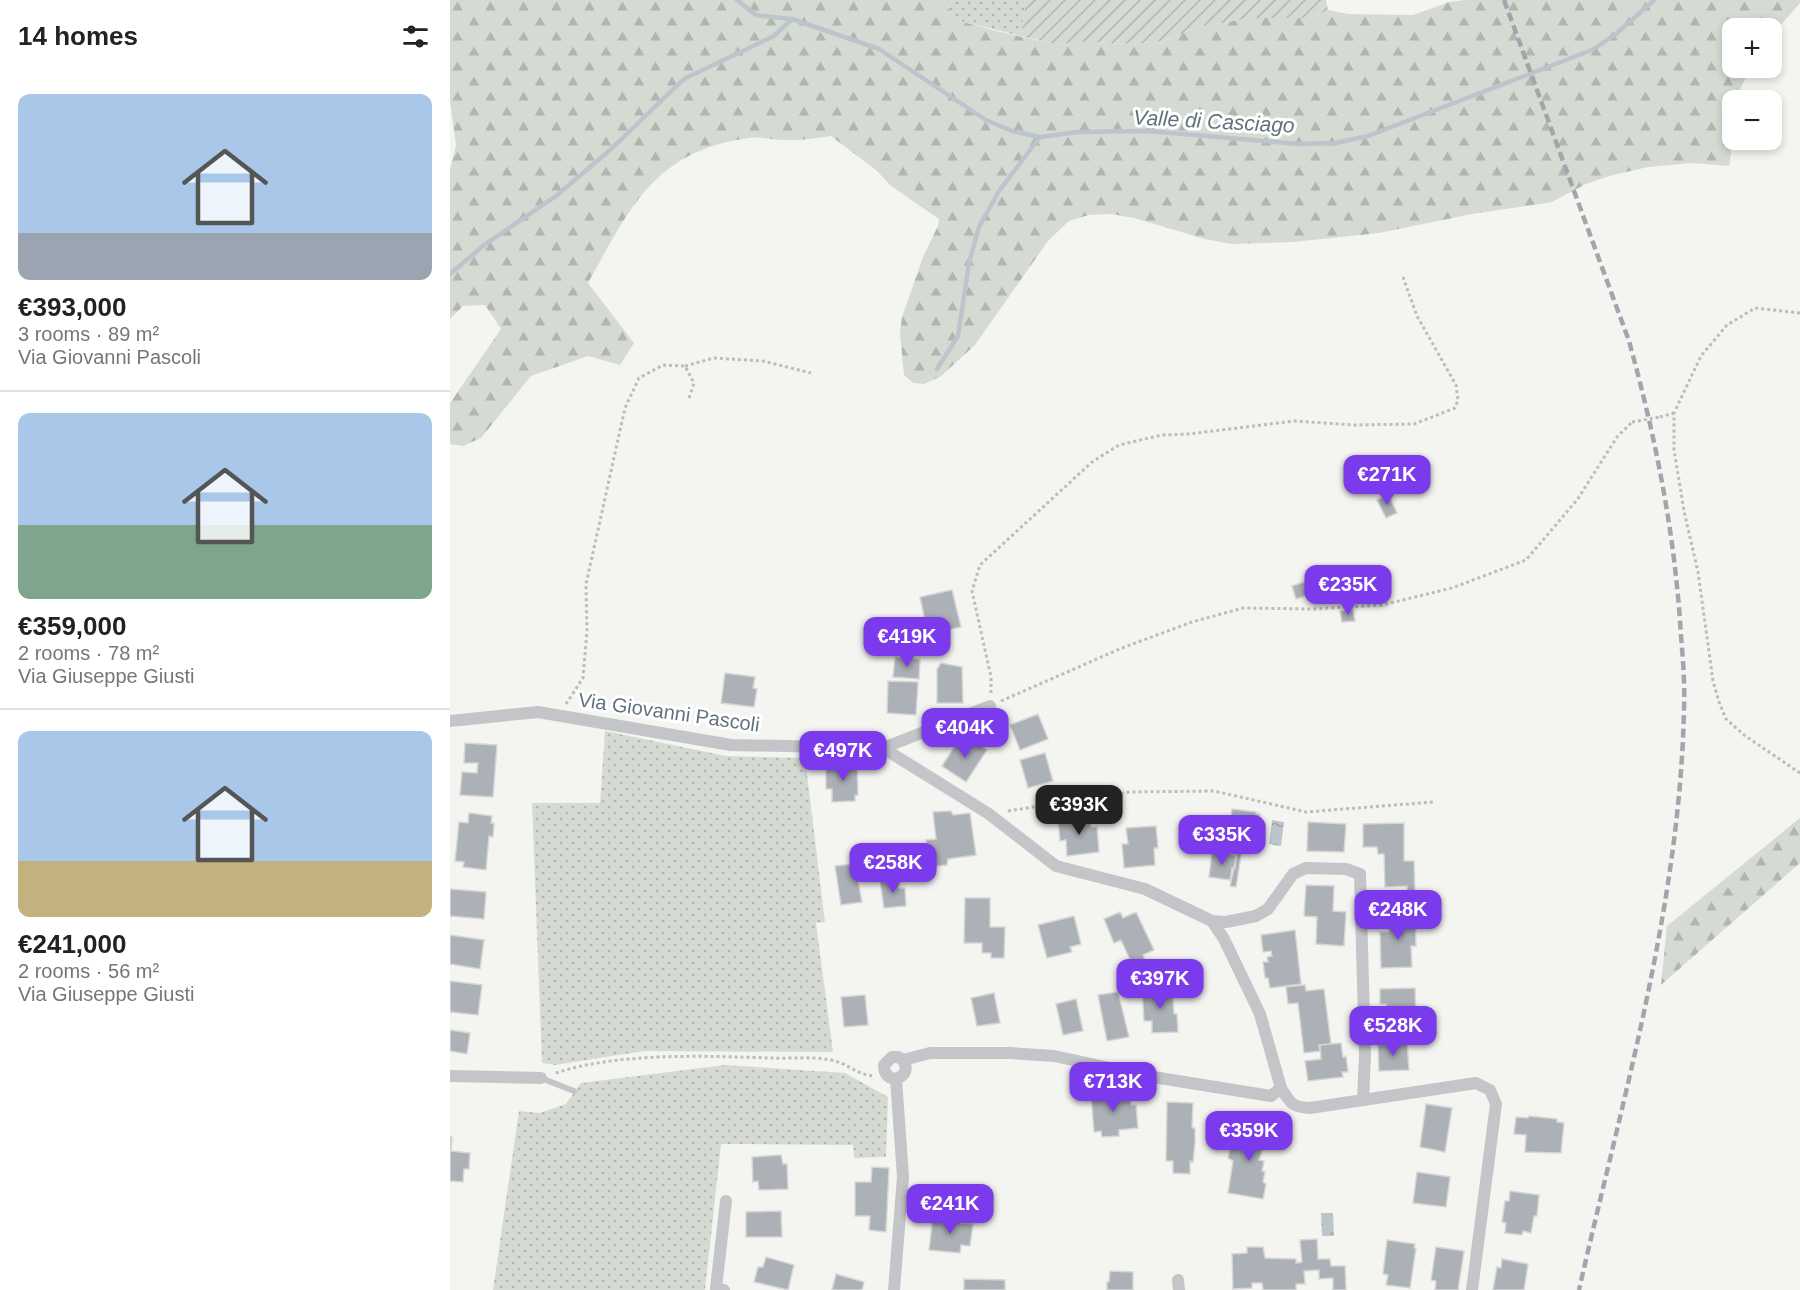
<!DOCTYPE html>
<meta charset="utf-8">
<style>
body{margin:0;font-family:Arial,sans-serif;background:#f6f6f6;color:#222;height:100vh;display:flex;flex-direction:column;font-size:22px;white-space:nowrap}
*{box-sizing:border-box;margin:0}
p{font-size:20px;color:#767676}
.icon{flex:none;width:33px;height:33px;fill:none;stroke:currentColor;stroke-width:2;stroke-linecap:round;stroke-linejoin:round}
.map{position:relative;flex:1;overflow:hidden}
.details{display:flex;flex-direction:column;background:#fff;width:450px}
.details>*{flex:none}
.controls{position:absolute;left:1272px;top:18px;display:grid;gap:12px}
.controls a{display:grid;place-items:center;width:60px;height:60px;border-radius:12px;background:#fff;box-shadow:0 3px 9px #0003;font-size:30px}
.price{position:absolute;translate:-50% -51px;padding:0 14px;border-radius:12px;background:#7c3aed;color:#fff;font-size:20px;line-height:39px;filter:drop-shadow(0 2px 3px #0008)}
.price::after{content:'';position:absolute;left:50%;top:36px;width:18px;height:14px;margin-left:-9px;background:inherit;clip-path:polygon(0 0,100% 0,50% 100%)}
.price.on{background:#222;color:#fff}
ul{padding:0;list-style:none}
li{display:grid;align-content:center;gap:12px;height:318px;padding:0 18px}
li+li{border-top:2px solid #e0e0e0}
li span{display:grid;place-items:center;height:186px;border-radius:12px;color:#555}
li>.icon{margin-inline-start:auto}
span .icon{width:108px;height:108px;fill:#fffc;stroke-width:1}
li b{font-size:26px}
h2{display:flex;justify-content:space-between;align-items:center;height:72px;padding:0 18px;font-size:26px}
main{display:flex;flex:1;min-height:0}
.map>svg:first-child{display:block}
</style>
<main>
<section class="details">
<h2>14 homes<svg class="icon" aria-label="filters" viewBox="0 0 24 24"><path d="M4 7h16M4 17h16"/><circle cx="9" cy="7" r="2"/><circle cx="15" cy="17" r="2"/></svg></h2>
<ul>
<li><span style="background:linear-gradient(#a9c7e8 75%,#9aa5b1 0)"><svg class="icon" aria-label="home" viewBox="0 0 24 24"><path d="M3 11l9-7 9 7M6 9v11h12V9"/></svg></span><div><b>€393,000</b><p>3 rooms · 89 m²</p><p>Via Giovanni Pascoli</p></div></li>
<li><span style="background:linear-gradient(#a9c7e8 60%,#7fa58c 0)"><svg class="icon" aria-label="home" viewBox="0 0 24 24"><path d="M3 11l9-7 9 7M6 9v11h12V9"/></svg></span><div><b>€359,000</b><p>2 rooms · 78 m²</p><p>Via Giuseppe Giusti</p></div></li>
<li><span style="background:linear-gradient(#a9c7e8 70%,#c2b280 0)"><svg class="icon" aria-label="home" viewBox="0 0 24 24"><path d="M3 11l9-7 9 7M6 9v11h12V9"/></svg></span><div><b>€241,000</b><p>2 rooms · 56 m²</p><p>Via Giuseppe Giusti</p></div></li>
</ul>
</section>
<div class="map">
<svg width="1350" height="1290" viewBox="0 0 1350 1290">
<defs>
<pattern id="grass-dots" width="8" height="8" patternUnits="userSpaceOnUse" patternTransform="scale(1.5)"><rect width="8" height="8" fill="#d5dbd2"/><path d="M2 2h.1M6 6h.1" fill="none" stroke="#b0b6b0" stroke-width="1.8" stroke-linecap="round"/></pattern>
<pattern id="forest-firs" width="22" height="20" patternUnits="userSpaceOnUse" patternTransform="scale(1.5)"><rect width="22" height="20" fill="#d5dbd2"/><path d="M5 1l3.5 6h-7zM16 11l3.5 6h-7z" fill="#b0b6b0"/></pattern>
<pattern id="garden-furrows" width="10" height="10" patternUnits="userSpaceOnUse" patternTransform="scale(1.5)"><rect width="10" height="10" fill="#d5dbd2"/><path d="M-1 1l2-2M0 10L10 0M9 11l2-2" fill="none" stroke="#b0b6b0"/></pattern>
<pattern id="water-ripples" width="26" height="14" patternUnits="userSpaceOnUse" patternTransform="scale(1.5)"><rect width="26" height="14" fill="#bbc5cb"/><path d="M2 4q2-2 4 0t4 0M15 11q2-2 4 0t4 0" fill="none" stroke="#9ca4aa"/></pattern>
</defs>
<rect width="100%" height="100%" fill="#f4f5f1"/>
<path fill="url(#grass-dots)" d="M494,0H576L571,36L506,20Z
M155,731L276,756L355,758L375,922L366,923L383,1052L194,1051L105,1065L92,1063L82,803H150Z
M275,1065L395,1073L438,1097L436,1157L404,1158L403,1145L271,1144L255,1290H43L69,1111L90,1113L116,1104L131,1083Z"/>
<path fill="url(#forest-firs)" d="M0,0H494L506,20L546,31L605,44L640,42L682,44L714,41L747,27L801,18H860L878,10L898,14L963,15L999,2L1015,0H1350V3L1322,35V28H1282V68H1301L1291,87L1288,100H1282L1283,140L1279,166L1242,163L1198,167L1159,176L1136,184L1102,202L1089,204L1022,214L929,233L843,242L781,244L755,239L684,218L661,214L639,215L619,221L598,241L525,345L490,377L474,384L463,383L454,375L450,333L452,317L473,257L488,226L489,219L441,186L427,171L381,136C366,138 350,141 335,140C323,140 311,136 299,138C204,151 180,208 138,283L184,343L170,365L138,356L81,376L31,438L13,446L0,444V403L51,329L35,305L13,306L0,319V169L6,145L0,101Z
M1350,818V863L1211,985L1217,926Z"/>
<path fill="url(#garden-furrows)" d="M576,0H876L878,10L860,18H801L747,27L714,41L682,44L640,42L605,44L571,36Z"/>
<path fill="url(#water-ripples)" d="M822,820L834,822L831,846L819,844Z
M871,1213H883L884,1236H872Z"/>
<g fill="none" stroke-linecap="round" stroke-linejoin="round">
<path stroke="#bbc5cb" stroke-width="4.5" d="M287,0L306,15L342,19L429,49L536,120L562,131L590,137L628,132L698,131L848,144L886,143L918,136L1142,50L1166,34L1204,0
M0,274L34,245L106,196L160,150L234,79L324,36L342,19
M487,369L508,336L519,263L529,227L549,191L590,137"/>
</g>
<path fill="#abb1b6" stroke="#d6d6d4" stroke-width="1.5" d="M938,494L947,513L936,518L927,500Z
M857,581L861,594L846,599L842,586Z
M502,590L511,627L478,634L470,597Z
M903,609L905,621L892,622L890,611Z
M445,657L470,659L469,679L443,677Z
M491,663L512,667L513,703H487V669Z
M275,673L305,677L303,688L307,689L304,707L271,703Z
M438,681L468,682L466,715L437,713Z
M588,714L598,739L570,750L560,725Z
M520,738L537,750L516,782L492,766L508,741L515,746Z
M15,743L47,745L43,797L10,795L12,772L27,773L28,763H14Z
M595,753L603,781L578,788L570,760Z
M407,763L408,795H405V801L382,802V789H376V766H385V764Z
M782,809L806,812V814H810L807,843L801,842L802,835L779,833Z
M501,811L503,815L520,813L526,855L498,859L497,865L479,867L476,840L486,839L483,812Z
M19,813L42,816L41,823H44L43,837L39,836L36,870L13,867L14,862L5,861L9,822L18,823Z
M640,816L641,827H647L649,852L617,856L616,840L610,841L608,819Z
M858,822L896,824L894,852L857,851Z
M954,823V861H964L965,892H957V886L935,887L934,854H928L927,847H913V824Z
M706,826L708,848H704L705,865L674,868L672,844H678L676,828Z
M777,834L794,837L786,887L780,886L787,854L774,852Z
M762,852L786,855L785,868H782L780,880L759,877Z
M405,864L412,902L391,905L385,866Z
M447,878L449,888H455L456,906L434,908L430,881Z
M856,885L884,886L883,911L896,912L894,946L866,944L867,917L854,916Z
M0,889L36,892L34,919L0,916Z
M515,898H540V927H555L554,958H541V953H532V943H514Z
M670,912L673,918L686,912L704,950L693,955L695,960L683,966L671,940L664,943L654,919Z
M965,912L966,946H961L962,967L931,968L930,932H939L938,913Z
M624,916L631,944L620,947L622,952L597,958L588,925Z
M845,930L851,984L820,988L818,978H815L813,962H818L817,957L822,956L821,951L813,952L811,935Z
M0,935L34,940L30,969L0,964Z
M0,981L32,985L28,1015L0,1012Z
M855,985L856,991L874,989L881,1044L869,1045L870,1051L854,1053L848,1003L838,1004L836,987Z
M722,987L724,1014H727L728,1032L702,1033V1021H694L692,989Z
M965,988L966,1018L937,1019L936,1004H930V989Z
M668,992L679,1037L657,1041L648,995Z
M544,993L550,1023L527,1026L521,998Z
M415,995L418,1025L394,1027L391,997Z
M626,999L633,1031L613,1035L606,1004Z
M0,1030L20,1033L17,1054L0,1051Z
M891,1043L893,1057L896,1056L898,1072H892L893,1077L858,1081L855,1061L871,1059L870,1045Z
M957,1043L959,1070L929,1071L928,1045Z
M680,1090L681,1105H686L688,1128L669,1130V1136L652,1137L651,1131L644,1132L641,1094Z
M717,1102L743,1103L742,1128H745V1143L743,1162L740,1161V1174L723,1173V1161H716Z
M976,1104L1002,1108L995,1152L970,1147Z
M1079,1116L1107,1119V1122L1114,1123L1111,1153L1075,1152L1076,1135L1064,1134L1066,1117L1078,1118Z
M793,1123L822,1129L818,1144L815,1142L809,1160L814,1161L812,1171L815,1172L813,1182L816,1184L813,1199L778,1193L783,1161L778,1158L783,1136L790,1138Z
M0,1137H2L1,1151L20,1153L19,1169H14L13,1182L0,1181Z
M331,1155L333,1164H337L338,1189L309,1190L308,1181L303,1182L302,1157Z
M422,1167L439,1168L436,1232L419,1230L420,1216H405V1182H421Z
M967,1172L1000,1177L996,1207L963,1203Z
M1060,1191L1089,1195L1087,1216H1084L1081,1233L1073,1231L1072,1235L1055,1233L1056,1223L1052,1222L1055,1201H1059Z
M331,1211L332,1237H296V1212Z
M483,1216L511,1219V1223L523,1224L520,1246L511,1245L510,1253L479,1250Z
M867,1239L868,1259H880L881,1266H895L896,1290H883V1278L869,1279V1270L854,1271L855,1284H846V1290H813L812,1283H802V1288L783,1289L782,1254L797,1253V1247H813L815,1258L846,1259V1263L852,1262L850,1240Z
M937,1240L965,1244L964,1248H966L960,1288L936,1285L938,1275L933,1274Z
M986,1247L1014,1251L1008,1290H985L986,1281L981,1280Z
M316,1257L344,1265L338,1290L304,1282L308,1267H313Z
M1052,1259L1078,1264L1074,1290H1043L1047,1267L1051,1268Z
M660,1271L683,1272V1290H657V1282H659Z
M386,1274L414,1282L412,1290H382Z
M514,1279L555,1280V1290H514Z"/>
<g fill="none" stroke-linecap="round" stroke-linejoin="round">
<path stroke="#babcbe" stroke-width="3" stroke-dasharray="3 3" stroke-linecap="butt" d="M1350,313L1305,308L1277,325L1251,356L1224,413V450L1234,511L1248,572L1263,681L1269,702L1276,719L1294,735L1350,773
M235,366L264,358L313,361L361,373
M1210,417L1224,413
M541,693V677L522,591L530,565L642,462L669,445L712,435L739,434L844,421L904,425L964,424L1005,408L1008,400L1006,385L967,316L953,277
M551,701L672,648L742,622L793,608L863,609L932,605L1002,588L1076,560L1127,500L1167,437L1182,422
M116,704L133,678L137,631L136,584L175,408L189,378L213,365L235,366L244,383L238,401
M558,811L680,792L764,791L856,812L983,802
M106,1073C169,1052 255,1056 321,1058C340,1059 362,1056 381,1060C397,1063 407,1075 424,1076"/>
<path stroke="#c3c5c9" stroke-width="6" d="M91,1078L124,1091"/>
<path stroke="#c3c5c9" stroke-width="12" d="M0,721L88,712L281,745L433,748L540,706
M433,748L539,814L606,866L695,889L762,921L776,922L806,916L818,909L843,874L856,868L896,869L910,874L915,1056L913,1100
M762,921L774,939L810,1014L831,1088
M0,1076L91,1078
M446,1079C438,1078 434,1074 434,1065L442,1057H448L453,1060L480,1053H560L604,1056L697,1076L821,1096L831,1088C840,1103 842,1107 860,1108L1026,1083L1040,1090L1046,1104L1022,1290
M446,1079C456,1075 458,1069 453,1060
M728,1280L729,1290
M274,1290L266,1288L276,1201
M444,1290L453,1177L446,1079"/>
<path stroke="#a1a6ac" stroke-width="4.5" stroke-dasharray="9 4.5" stroke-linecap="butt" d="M1054,0L1179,341C1206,439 1225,534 1231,636C1233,660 1235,684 1234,709C1230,905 1172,1100 1129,1290"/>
<path stroke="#babcbe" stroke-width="3" stroke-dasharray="3 3" stroke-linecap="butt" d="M1182,422L1210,417"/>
</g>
<g text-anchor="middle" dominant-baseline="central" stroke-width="6" stroke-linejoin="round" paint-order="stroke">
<g font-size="20" fill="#657281" stroke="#fff">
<text transform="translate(219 712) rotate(8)">Via Giovanni Pascoli</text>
</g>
<g font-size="21" font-style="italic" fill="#60747e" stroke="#fff">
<text transform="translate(764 121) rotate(3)">Valle di Casciago</text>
</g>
</g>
</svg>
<div class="controls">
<a>+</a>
<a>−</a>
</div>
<b class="price" style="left:937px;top:506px">€271K</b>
<b class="price" style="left:898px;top:616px">€235K</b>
<b class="price" style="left:457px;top:668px">€419K</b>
<b class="price" style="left:515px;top:759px">€404K</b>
<b class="price" style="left:393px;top:782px">€497K</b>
<b class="price on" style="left:629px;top:836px">€393K</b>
<b class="price" style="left:772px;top:866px">€335K</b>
<b class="price" style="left:443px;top:894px">€258K</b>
<b class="price" style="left:948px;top:941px">€248K</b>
<b class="price" style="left:710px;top:1010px">€397K</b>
<b class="price" style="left:943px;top:1057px">€528K</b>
<b class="price" style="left:663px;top:1113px">€713K</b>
<b class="price" style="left:799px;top:1162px">€359K</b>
<b class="price" style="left:500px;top:1235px">€241K</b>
</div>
</main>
